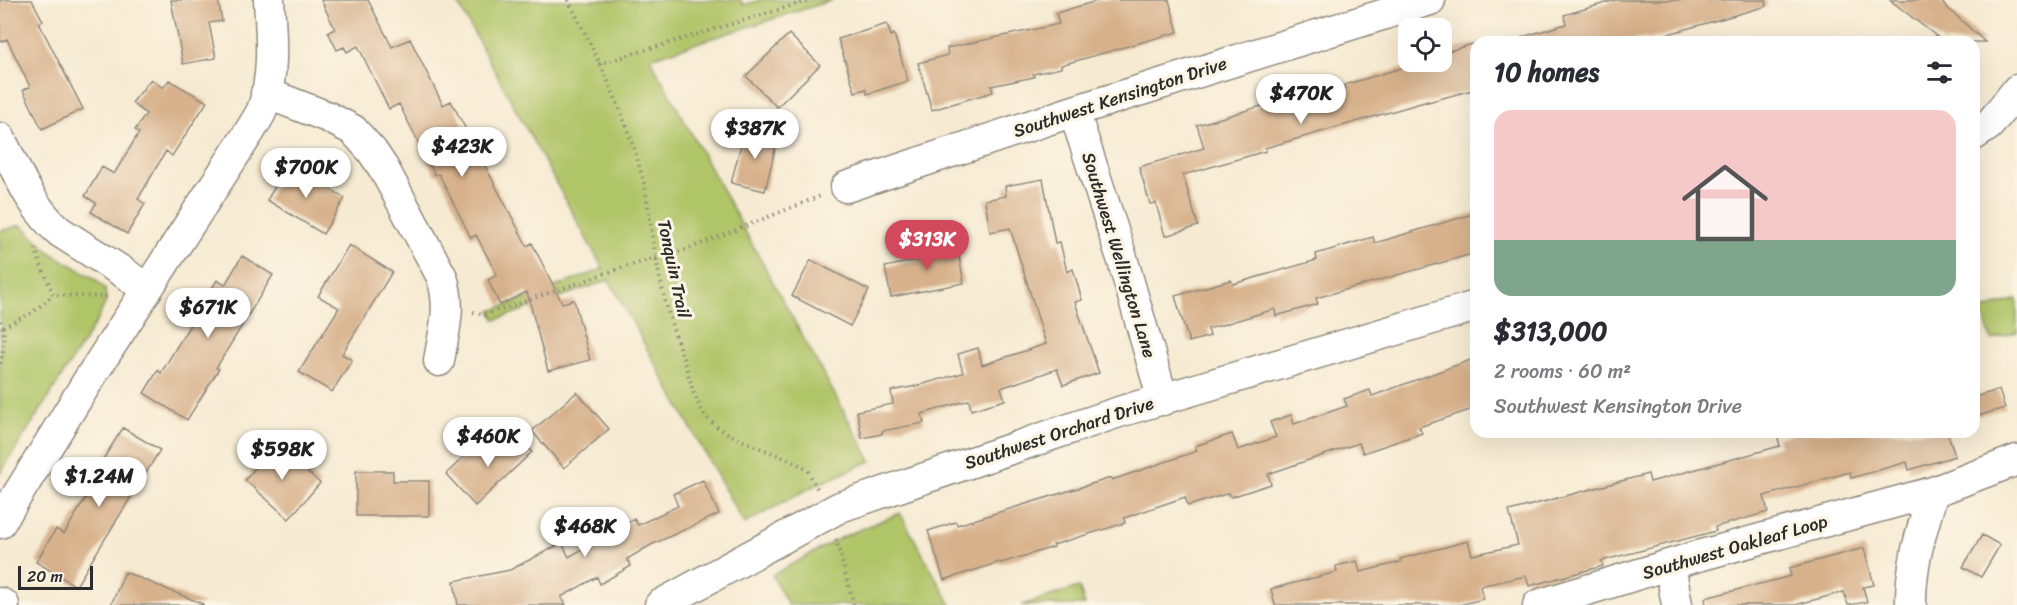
<!DOCTYPE html>
<meta charset="utf-8">
<style>
body{margin:0;font-family:Sriracha,sans-serif;background:#f2f2f3;color:#2b2b33;height:100vh;display:flex;flex-direction:column;font-size:22px;white-space:nowrap}
*{box-sizing:border-box;margin:0}
p{font-size:20px;color:#7c7c81}
.icon{flex:none;width:33px;height:33px;fill:none;stroke:currentColor;stroke-width:2;stroke-linecap:round;stroke-linejoin:round}
.map{position:relative;flex:1;overflow:hidden}
.drawer{position:absolute;left:1470px;top:36px;width:510px;height:402px;display:flex;flex-direction:column;background:#fff;border-radius:18px;box-shadow:0 6px 24px #0002}
.drawer>*{flex:none}
.fabs{position:absolute;left:1398px;top:18px;display:grid;gap:12px}
.fabs a{display:grid;place-items:center;width:54px;height:54px;border-radius:12px;background:#fff;box-shadow:0 6px 24px #0002;font-size:30px}
.scale{position:absolute;left:18px;bottom:15px;width:75px;box-sizing:border-box;padding-left:6px;border:3px solid #2b2b2b;border-top:0;font-size:16px;line-height:21px;white-space:nowrap;color:#2b2b2b;-webkit-text-stroke:4px #fcf5e5;paint-order:stroke}
.price{position:absolute;translate:-50% -51px;padding:0 14px;border-radius:21px;background:#fff;color:#222;font-size:20px;line-height:39px;filter:drop-shadow(0 2px 3px #0008)}
.price::after{content:'';position:absolute;left:50%;top:36px;width:18px;height:14px;margin-left:-9px;background:inherit;clip-path:polygon(0 0,100% 0,50% 100%)}
.price.current{background:#d1495b;color:#fff}
ul{padding:0;list-style:none}
li{display:grid;align-content:center;gap:12px;height:318px;padding:0 24px}
li span{display:grid;place-items:center;height:186px;border-radius:18px;color:#555}
li>.icon{margin-inline-start:auto}
span .icon{width:108px;height:108px;fill:#fffc;stroke-width:1}
li b{font-size:26px}
h2{display:flex;justify-content:space-between;align-items:center;height:72px;padding:0 24px;font-size:26px}
.map>svg:first-child{display:block}
</style>
<div class="map">
<svg width="2017" height="605" viewBox="0 0 2017 605">
<rect width="100%" height="100%" fill="#fcf5e5"/>
<filter id="ink" filterUnits="userSpaceOnUse"><feTurbulence type="fractalNoise" baseFrequency=".0167" numOctaves="2"/><feDisplacementMap in="SourceGraphic" scale="12" xChannelSelector="R" yChannelSelector="G"/><feConvolveMatrix kernelMatrix="1 2 1 2 8 2 1 2 1" color-interpolation-filters="sRGB"/></filter>
<filter id="wash" filterUnits="userSpaceOnUse"><feTurbulence type="fractalNoise" baseFrequency=".008" numOctaves="4" result="noise"/><feDisplacementMap in="SourceGraphic" scale="24" xChannelSelector="R" yChannelSelector="G"/><feGaussianBlur stdDeviation="1.35" result="paint"/><feColorMatrix in="noise" values="0 0 0 0 0 0 0 0 0 0 0 0 0 0 0 0 0 1.4 0 .05"/><feComposite in="paint" operator="in"/></filter>
<g filter="url(#wash)">
<rect width="100%" height="100%" fill="#f6ead2"/>
<path fill="#b0c468" stroke="#6e784a" stroke-width="1.5" d="M456,0H741L743,5L760,0H833L650,58L871,461L808,489L744,524L609,280L495,320L491,311L603,269Z
M21,225L51,253L94,278L105,289L106,301L98,319L0,474V231Z
M2017,299V332L1991,340L1982,310Z
M900,513L951,605H788L772,575L842,537Z
M1079,587L1085,605H1022Z"/>
<g id="blocks">
<path fill="#d7b18b" d="M0,0H32L43,21L39,23L83,109L42,129L23,90L30,87L7,39L0,42Z
M171,0H218L222,21L209,23L216,58L183,64Z
M321,0H368L392,47L410,39L443,105L451,101L527,246L532,243L562,303L574,300L590,360L548,371L527,292L500,305L488,280L497,275L476,235L471,238L439,174L435,175L399,104L389,109L358,46L347,52L344,47L337,50L328,32L335,29Z
M1100,0H1169L1178,32L1061,65V68L1033,74L1034,77L991,86L993,92L932,110L918,63L948,55L947,48L1059,24L1056,13Z
M1616,0H1766L1767,6L1647,40L1646,37L1628,42H1522V37L1566,24L1564,15Z
M1890,0H1939L1985,42H1944Z
M887,24L891,36L894,34L908,81L867,94L866,89L855,92L838,39Z
M789,34L820,65L777,107L746,76Z
M1476,43V89L1428,102V101L1265,148L1266,151L1183,175L1198,226L1165,236L1156,203L1150,204L1139,167L1204,148L1197,125L1305,93L1307,99L1345,88L1344,85L1422,62H1442V53Z
M151,79L163,88L169,80L207,102L172,156L166,151L138,199L145,204L127,234L91,212L96,203L85,196L102,167L114,174L139,133L135,130L146,114L132,103Z
M745,129L778,137L765,191L731,183Z
M289,164L345,198L323,234L267,200Z
M1043,179L1055,243L1060,242L1067,272L1073,269L1082,300L1075,302L1099,373L1063,385L1057,369L1001,388L1005,400L971,410L969,400L922,414L924,423L882,431V434L862,438L857,411L893,404L891,391L916,386L963,373L958,354L978,348L982,365L1046,344L1010,228L990,232L985,200L1006,196L1005,186Z
M1476,213V253L1316,298L1318,304L1276,316L1275,309L1208,329L1210,336L1189,342L1175,296L1231,280L1233,284L1317,260L1316,254L1373,237L1375,243Z
M956,241L964,283L891,297L885,267L919,260L916,248Z
M349,245L392,272L342,354L352,360L332,392L299,372L339,308L318,296Z
M242,256L273,275L216,368L219,369L187,420L144,393L158,370L161,373L217,280L225,285Z
M811,260L869,290L850,326L792,296Z
M1476,358V408L1419,427L1422,433L1363,453L1359,443L1268,474L1271,484L1231,497L1229,493L1188,506L1185,497L1124,518L1125,523L1053,545L1054,547L1001,563L1000,562L944,580L928,531L956,522L957,525L1111,478L1112,480L1197,451L1195,446L1232,434L1238,450L1276,437L1270,422L1291,415L1294,424L1347,406L1344,399L1370,390L1372,396Z
M1999,390L2005,408L1974,417V397Z
M577,392L609,429L564,468L532,431Z
M123,428L160,450L76,586L36,562L56,529L64,534L96,481L91,478Z
M513,431L532,452L475,506L446,474L475,446L486,457Z
M1800,432H1947L1955,456L1909,470L1907,462L1851,478L1850,472L1764,496L1768,512L1715,527L1716,531L1601,561L1603,566L1529,586L1526,576L1480,586L1483,599L1459,605H1275L1271,589L1337,572L1336,566L1357,561L1360,572L1401,562L1400,559L1468,541L1472,555L1518,545L1509,511L1648,474L1650,482L1780,446L1778,438Z
M276,444L320,483L289,519L245,480Z
M356,471H393V481H429V516H356Z
M703,480L719,514L651,545L627,559L631,566L600,584L597,577L561,597L566,605H458L454,581L510,570L562,543L569,557L634,519L638,525L678,506L673,494Z
M1982,535L2000,545L1981,577L1963,567Z
M1864,548L1874,585L1863,587L1867,602L1848,605L1844,592L1795,605H1706L1705,598L1791,576L1789,568Z
M125,572L203,604V605H111Z"/>
</g>
</g>
<g filter="url(#ink)">
<use href="#blocks" fill-opacity="0" stroke="#908a7e" stroke-width="1.5"/>
<g fill="none" stroke-linecap="round" stroke-linejoin="round">
<defs>
<path id="street" d="M266,93L328,117L353,130L372,151L384,169L442,277C452,309 444,329 439,361
M1074,111L1122,258L1163,400
M1974,135L1989,125L2017,90
M0,138C17,171 31,208 60,232L126,274L147,290
M846,187L1074,111L1430,0
M0,523L91,376L250,131C254,124 259,117 262,110C275,76 271,35 269,0
M1670,565L1677,605
M0,603L4,605
M660,605L840,507L1119,412L1476,306
M1538,605L1691,558L1933,492L2017,460
M1911,605C1910,566 1922,529 1933,492"/>
</defs>
<use href="#street" stroke="#908a7e" stroke-width="33"/>
<path stroke="#908a7e" stroke-width="4" stroke-dasharray="1.5 4.5" stroke-linecap="butt" d="M568,0C598,58 629,120 644,184C651,217 653,250 661,283C667,312 677,341 687,370C692,386 696,406 708,419C728,440 775,451 801,466L808,471L818,490
M599,64L811,0
M36,248C39,265 48,278 53,295L104,297L108,295
M473,312L485,315L621,268L688,249L823,195
M0,321C7,334 3,350 0,364
M3,327L32,313L53,295
M836,539L854,605"/>
<use href="#street" stroke="#fff" stroke-width="30"/>
</g>
</g>
<g text-anchor="middle" dominant-baseline="central" stroke-width="6" stroke-linejoin="round" paint-order="stroke">
<g font-size="18" fill="#2b2b2b" stroke="#fcf5e5">
<text transform="translate(1120 97) rotate(-18)">Southwest Kensington Drive</text>
<text transform="translate(1119 255) rotate(73)">Southwest Wellington Lane</text>
<text transform="translate(674 269) rotate(78)">Tonquin Trail</text>
<text transform="translate(1059 433) rotate(-18)">Southwest Orchard Drive</text>
<text transform="translate(1735 547) rotate(-16)">Southwest Oakleaf Loop</text>
</g>
</g>
</svg>
<div class="fabs">
<a><svg class="icon" aria-label="locate" viewBox="0 0 24 24"><circle cx="12" cy="12" r="6"/><path d="M12 2v4M12 18v4M2 12h4M18 12h4"/></svg></a>
</div>
<div class="scale">20 m</div>
<b class="price" style="left:1301px;top:125px">$470K</b>
<b class="price" style="left:755px;top:160px">$387K</b>
<b class="price" style="left:462px;top:178px">$423K</b>
<b class="price" style="left:306px;top:199px">$700K</b>
<b class="price current" style="left:927px;top:271px">$313K</b>
<b class="price" style="left:208px;top:339px">$671K</b>
<b class="price" style="left:488px;top:468px">$460K</b>
<b class="price" style="left:282px;top:481px">$598K</b>
<b class="price" style="left:99px;top:508px">$1.24M</b>
<b class="price" style="left:585px;top:558px">$468K</b>
<section class="drawer">
<h2>10 homes<svg class="icon" aria-label="filters" viewBox="0 0 24 24"><path d="M4 7h16M4 17h16"/><circle cx="9" cy="7" r="2"/><circle cx="15" cy="17" r="2"/></svg></h2>
<ul>
<li><span style="background:linear-gradient(#f6c9c9 70%,#7fa58c 0)"><svg class="icon" aria-label="home" viewBox="0 0 24 24"><path d="M3 11l9-7 9 7M6 9v11h12V9"/></svg></span><div><b>$313,000</b><p>2 rooms · 60 m²</p><p>Southwest Kensington Drive</p></div></li>
</ul>
</section>
</div>
